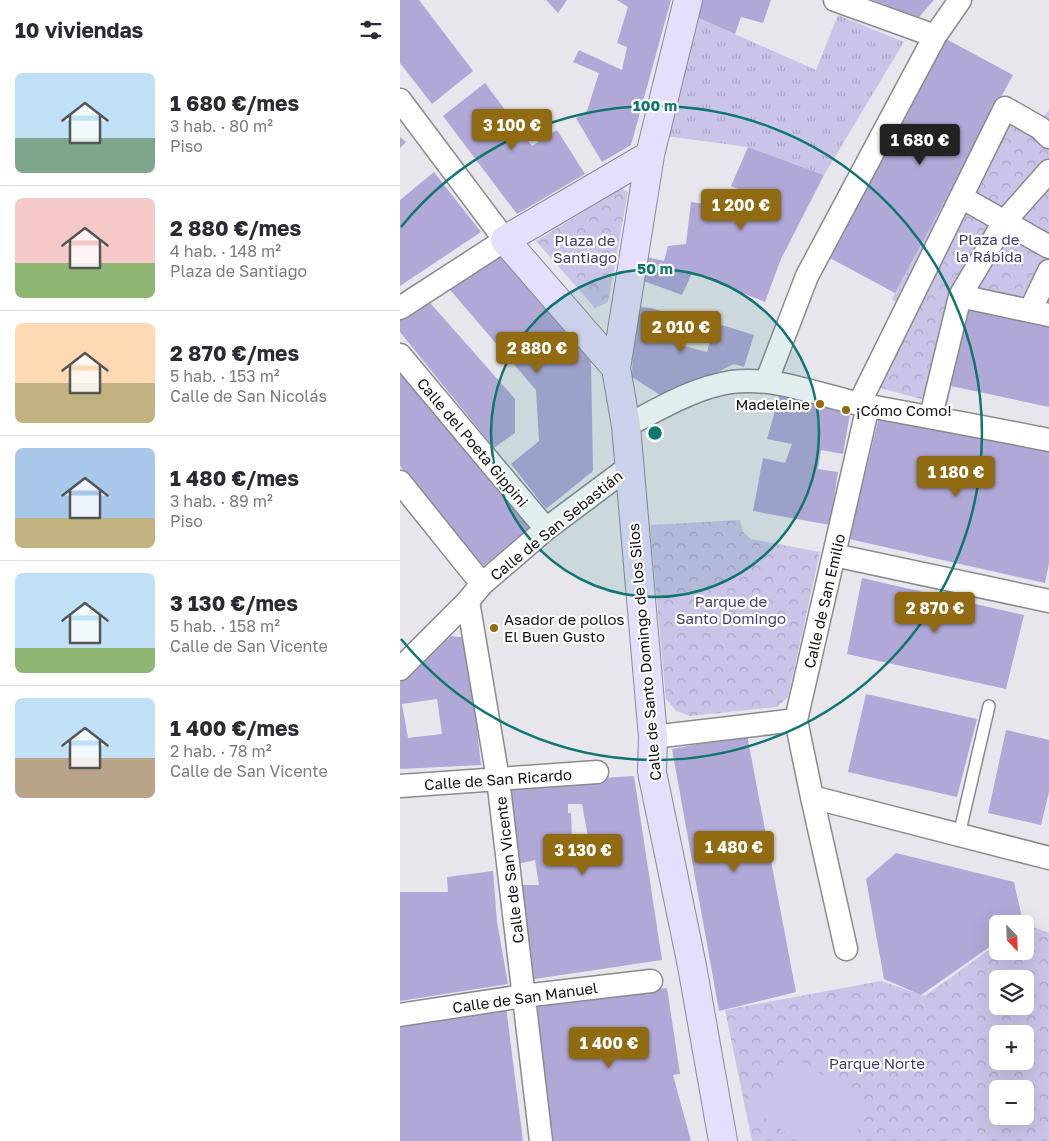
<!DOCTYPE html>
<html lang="es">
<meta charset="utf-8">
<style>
body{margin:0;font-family:"Golos Text",sans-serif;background:#f2f2f3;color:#2b2b33;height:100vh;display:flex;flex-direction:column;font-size:19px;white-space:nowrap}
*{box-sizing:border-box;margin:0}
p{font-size:16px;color:#7c7c81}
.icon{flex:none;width:28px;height:28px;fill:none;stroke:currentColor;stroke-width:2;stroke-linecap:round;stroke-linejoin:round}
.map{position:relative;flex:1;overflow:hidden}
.side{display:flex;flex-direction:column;background:#fff;width:400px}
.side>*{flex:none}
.needle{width:32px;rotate:157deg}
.tools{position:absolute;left:589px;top:915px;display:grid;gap:10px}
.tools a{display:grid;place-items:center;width:45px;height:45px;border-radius:8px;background:#fff;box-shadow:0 5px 20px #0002;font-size:25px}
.price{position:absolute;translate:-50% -42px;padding:0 11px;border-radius:5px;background:#916b12;color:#fff;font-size:16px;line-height:32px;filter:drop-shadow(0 1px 2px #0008)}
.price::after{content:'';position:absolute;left:50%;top:30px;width:15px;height:11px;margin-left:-8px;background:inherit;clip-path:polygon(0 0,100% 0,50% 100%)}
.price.on{background:#222;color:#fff}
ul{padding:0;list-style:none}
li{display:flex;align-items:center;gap:15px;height:125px;padding:0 15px}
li+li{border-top:1px solid #e1e1e2}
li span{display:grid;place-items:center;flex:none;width:140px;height:100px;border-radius:8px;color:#555}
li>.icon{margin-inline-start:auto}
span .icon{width:60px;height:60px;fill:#fffc;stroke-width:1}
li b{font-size:21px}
h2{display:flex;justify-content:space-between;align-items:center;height:60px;padding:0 15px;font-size:21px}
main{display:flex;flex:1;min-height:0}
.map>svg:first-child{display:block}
</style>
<main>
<section class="side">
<h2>10 viviendas<svg class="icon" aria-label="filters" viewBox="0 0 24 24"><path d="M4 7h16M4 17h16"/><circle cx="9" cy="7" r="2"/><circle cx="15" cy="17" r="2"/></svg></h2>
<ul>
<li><span style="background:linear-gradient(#bfe0f5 65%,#7fa58c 0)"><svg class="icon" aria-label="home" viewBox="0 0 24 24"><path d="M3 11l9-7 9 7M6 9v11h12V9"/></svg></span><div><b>1 680 €/mes</b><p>3 hab. · 80 m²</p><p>Piso</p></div></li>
<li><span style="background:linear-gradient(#f6c9c9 65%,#8fb573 0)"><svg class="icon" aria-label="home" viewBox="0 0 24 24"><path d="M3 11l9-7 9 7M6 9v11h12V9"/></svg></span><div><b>2 880 €/mes</b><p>4 hab. · 148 m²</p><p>Plaza de Santiago</p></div></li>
<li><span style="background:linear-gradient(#ffd9b3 60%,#c2b280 0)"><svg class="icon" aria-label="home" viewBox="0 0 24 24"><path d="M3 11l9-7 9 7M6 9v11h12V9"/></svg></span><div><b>2 870 €/mes</b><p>5 hab. · 153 m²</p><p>Calle de San Nicolás</p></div></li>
<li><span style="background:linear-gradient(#a9c7e8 70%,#c2b280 0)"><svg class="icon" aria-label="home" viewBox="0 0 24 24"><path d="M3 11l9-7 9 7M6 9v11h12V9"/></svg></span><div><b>1 480 €/mes</b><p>3 hab. · 89 m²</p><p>Piso</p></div></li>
<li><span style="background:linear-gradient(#bfe0f5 75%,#8fb573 0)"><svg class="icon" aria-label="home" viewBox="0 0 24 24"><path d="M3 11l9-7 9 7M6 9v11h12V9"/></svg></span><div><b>3 130 €/mes</b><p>5 hab. · 158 m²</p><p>Calle de San Vicente</p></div></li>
<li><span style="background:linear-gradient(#bfe0f5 60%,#b9a48a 0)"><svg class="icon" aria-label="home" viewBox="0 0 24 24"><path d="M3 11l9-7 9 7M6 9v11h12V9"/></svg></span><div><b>1 400 €/mes</b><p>2 hab. · 78 m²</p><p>Calle de San Vicente</p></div></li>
</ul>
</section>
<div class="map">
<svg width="649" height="1141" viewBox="0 0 649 1141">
<defs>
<pattern id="grass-tufts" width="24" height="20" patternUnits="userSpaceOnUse" patternTransform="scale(1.25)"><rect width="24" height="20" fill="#cac4e9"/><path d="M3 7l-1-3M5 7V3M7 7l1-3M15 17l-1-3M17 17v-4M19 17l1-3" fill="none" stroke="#aca7c7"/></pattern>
<pattern id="park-crowns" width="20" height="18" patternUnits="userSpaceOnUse" patternTransform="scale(1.25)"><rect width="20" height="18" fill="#cac4e9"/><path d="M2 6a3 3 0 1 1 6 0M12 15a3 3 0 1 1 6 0" fill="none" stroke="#aca7c7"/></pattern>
</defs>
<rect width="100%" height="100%" fill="#e7e6ed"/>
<path fill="url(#grass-tufts)" d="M438,15L504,42L424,175L348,147L266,136L294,16L416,70Z"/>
<path fill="url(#park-crowns)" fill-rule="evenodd" d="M597,104L637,124L649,110V323L568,306L547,406L458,382L501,303L492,300L495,293Z
M221,188L228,192L208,302L195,308L136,241Z
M340,520L343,532L351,539L420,552L388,697L377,707L290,716L276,711L266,699L250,525Z
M625,924L649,933V1141H352L325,1010L481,981L525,996L597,944L598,951H625ZM598,979H625V1006H598ZM598,1034H625V1061H598ZM598,1089H625V1116H598Z"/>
<path fill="#cac4e9" d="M390,1053L472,1109L450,1141H398L351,1109Z"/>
<path fill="#b0a8d7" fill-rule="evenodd" d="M0,0H19L73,71L32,104L0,63Z
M146,0H167L158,13Z
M217,0H271L231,145L202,162L176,118L187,111L199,73L173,62L179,50L222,70L227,47L217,43L228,7Z
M297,0H371L363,23L341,17L335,34L294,16Z
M473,0H534L519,17H516Z
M546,39L613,75L495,293L428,257Z
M85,83L132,146L157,130L185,174L117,214L43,116Z
M0,137L6,142L0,148Z
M348,147L424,175L381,259L365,302L292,273L282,295L238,279L242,256L264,261L268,246L286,244L291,202L327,207L325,219L338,223L352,195L331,186Z
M34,172L81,232L0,286V200Z
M96,250L191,362L193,471L146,509L111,464L139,441L136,390L45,284Z
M24,296L115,399V433L94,448L0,332V312Z
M234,306L251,308L275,315L269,342L307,352L315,323L354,335L344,367L334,364L265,398L232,377Z
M568,306L649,323V407L551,386Z
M0,367L130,527L81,568L0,466Z
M381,389L451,408L443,454L421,450L418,469L438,472L430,525L353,511L363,458L385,463L392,444L367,439Z
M480,413L649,451V563L645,583L449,539Z
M462,578L624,615L606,689L447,654Z
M51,636L67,638L81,765L0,769V682ZM37,699L42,734L8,738L2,704Z
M466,694L577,719L557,797L448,772Z
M606,730L649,740V792L641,825L588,813Z
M347,735L396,992L319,1011L272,749Z
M234,776L262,960L128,980L119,885H139L135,860L114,865L107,784ZM168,804H182L188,837L172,838L171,813H168Z
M496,853L614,882L623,922L598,924V941L521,995L484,979L466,879Z
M93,871L97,922L108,984L0,1001V892H48L47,877Z
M267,988L280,1074L273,1075L291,1141H146L131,1005Z
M106,1006L123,1141H0V1021Z"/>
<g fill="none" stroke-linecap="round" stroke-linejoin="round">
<defs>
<path id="lane" d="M559,835L589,706"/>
<path id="street" d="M435,0L535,36
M0,100L105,240L0,308
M561,197L649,247
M560,296L649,315
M630,311L649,271
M0,355L146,529
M367,380L407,276L535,36L560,0
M459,404L605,108L640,128L649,137
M468,406L396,720L412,797L649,858
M531,416L560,296L604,222L649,171
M226,426C259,409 293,388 331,382C379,376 423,397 469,406C529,417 589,428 649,440
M0,482L82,584
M434,555L649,601
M68,601L98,779L141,1141
M0,669L68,601L82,584L146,529L229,467
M253,737L396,720
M0,786L197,772
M412,797L446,949
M0,1015L123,996L251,981"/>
<path id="secondary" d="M288,0L250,155L216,368L226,426L253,737L252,772L292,966L323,1141
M216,368L105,240L250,155"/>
</defs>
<use href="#lane" stroke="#8b8a90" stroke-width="14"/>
<use href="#street" stroke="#8b8a90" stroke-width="25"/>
<use href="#secondary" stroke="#8b8a90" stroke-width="30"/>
<use href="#lane" stroke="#fff" stroke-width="11"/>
<use href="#street" stroke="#fff" stroke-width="22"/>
<use href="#secondary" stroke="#e5defc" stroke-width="28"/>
</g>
<circle cx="255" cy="433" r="164" fill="#0f766e" fill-opacity=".12"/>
<g fill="none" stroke="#0f766e" stroke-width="2.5">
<circle cx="255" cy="433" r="164"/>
<path d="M1 227A327 327 0 1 1 1 639"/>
</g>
<g fill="#916b12" stroke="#fff" stroke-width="2">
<circle cx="420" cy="404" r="5"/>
<circle cx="446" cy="410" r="5"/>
<circle cx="94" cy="628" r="5"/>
</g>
<g text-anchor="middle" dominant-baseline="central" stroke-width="4.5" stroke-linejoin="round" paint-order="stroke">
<g font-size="15" fill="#473a74" stroke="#fff">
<text x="589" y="239">Plaza de<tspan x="589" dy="17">la Rábida</tspan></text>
<text x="185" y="240">Plaza de<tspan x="185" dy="17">Santiago</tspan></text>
<text x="331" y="601">Parque de<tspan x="331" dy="17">Santo Domingo</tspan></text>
<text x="477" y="1063">Parque Norte</text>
</g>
<g font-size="15" fill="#111013" stroke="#fff" text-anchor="start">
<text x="410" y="404" text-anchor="end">Madeleine</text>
<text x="456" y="410">¡Cómo Como!</text>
<text x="104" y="619">Asador de pollos<tspan x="104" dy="17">El Buen Gusto</tspan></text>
</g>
<g font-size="15" fill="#111013" stroke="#fff">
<text transform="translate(73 442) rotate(50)">Calle del Poeta Gippini</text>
<text transform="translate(156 525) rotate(-39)">Calle de San Sebastián</text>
<text transform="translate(424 601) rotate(-77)">Calle de San Emilio</text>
<text transform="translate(244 652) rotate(-95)">Calle de Santo Domingo de los Silos</text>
<text transform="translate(98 779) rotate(-4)">Calle de San Ricardo</text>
<text transform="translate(109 870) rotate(-97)">Calle de San Vicente</text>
<text transform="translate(125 997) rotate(-8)">Calle de San Manuel</text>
</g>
</g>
<circle cx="255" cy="433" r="8" fill="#0f766e" stroke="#fff" stroke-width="2.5"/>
<g font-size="15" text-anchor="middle" font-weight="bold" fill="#0f766e" stroke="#fff" stroke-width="4.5" stroke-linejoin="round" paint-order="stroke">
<text x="255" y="111">100 m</text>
<text x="255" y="274">50 m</text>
</g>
</svg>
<div class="tools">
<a><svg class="needle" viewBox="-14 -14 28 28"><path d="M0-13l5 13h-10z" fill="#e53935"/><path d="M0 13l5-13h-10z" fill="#7c7c81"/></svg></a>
<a><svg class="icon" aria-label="layers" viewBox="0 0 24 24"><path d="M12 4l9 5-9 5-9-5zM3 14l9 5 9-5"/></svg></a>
<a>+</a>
<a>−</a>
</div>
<b class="price" style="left:112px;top:151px">3 100 €</b>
<b class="price on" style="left:520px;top:166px">1 680 €</b>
<b class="price" style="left:341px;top:231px">1 200 €</b>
<b class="price" style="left:281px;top:353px">2 010 €</b>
<b class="price" style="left:137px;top:374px">2 880 €</b>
<b class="price" style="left:556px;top:498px">1 180 €</b>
<b class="price" style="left:535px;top:634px">2 870 €</b>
<b class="price" style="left:334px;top:873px">1 480 €</b>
<b class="price" style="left:183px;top:876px">3 130 €</b>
<b class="price" style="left:209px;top:1069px">1 400 €</b>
</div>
</main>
